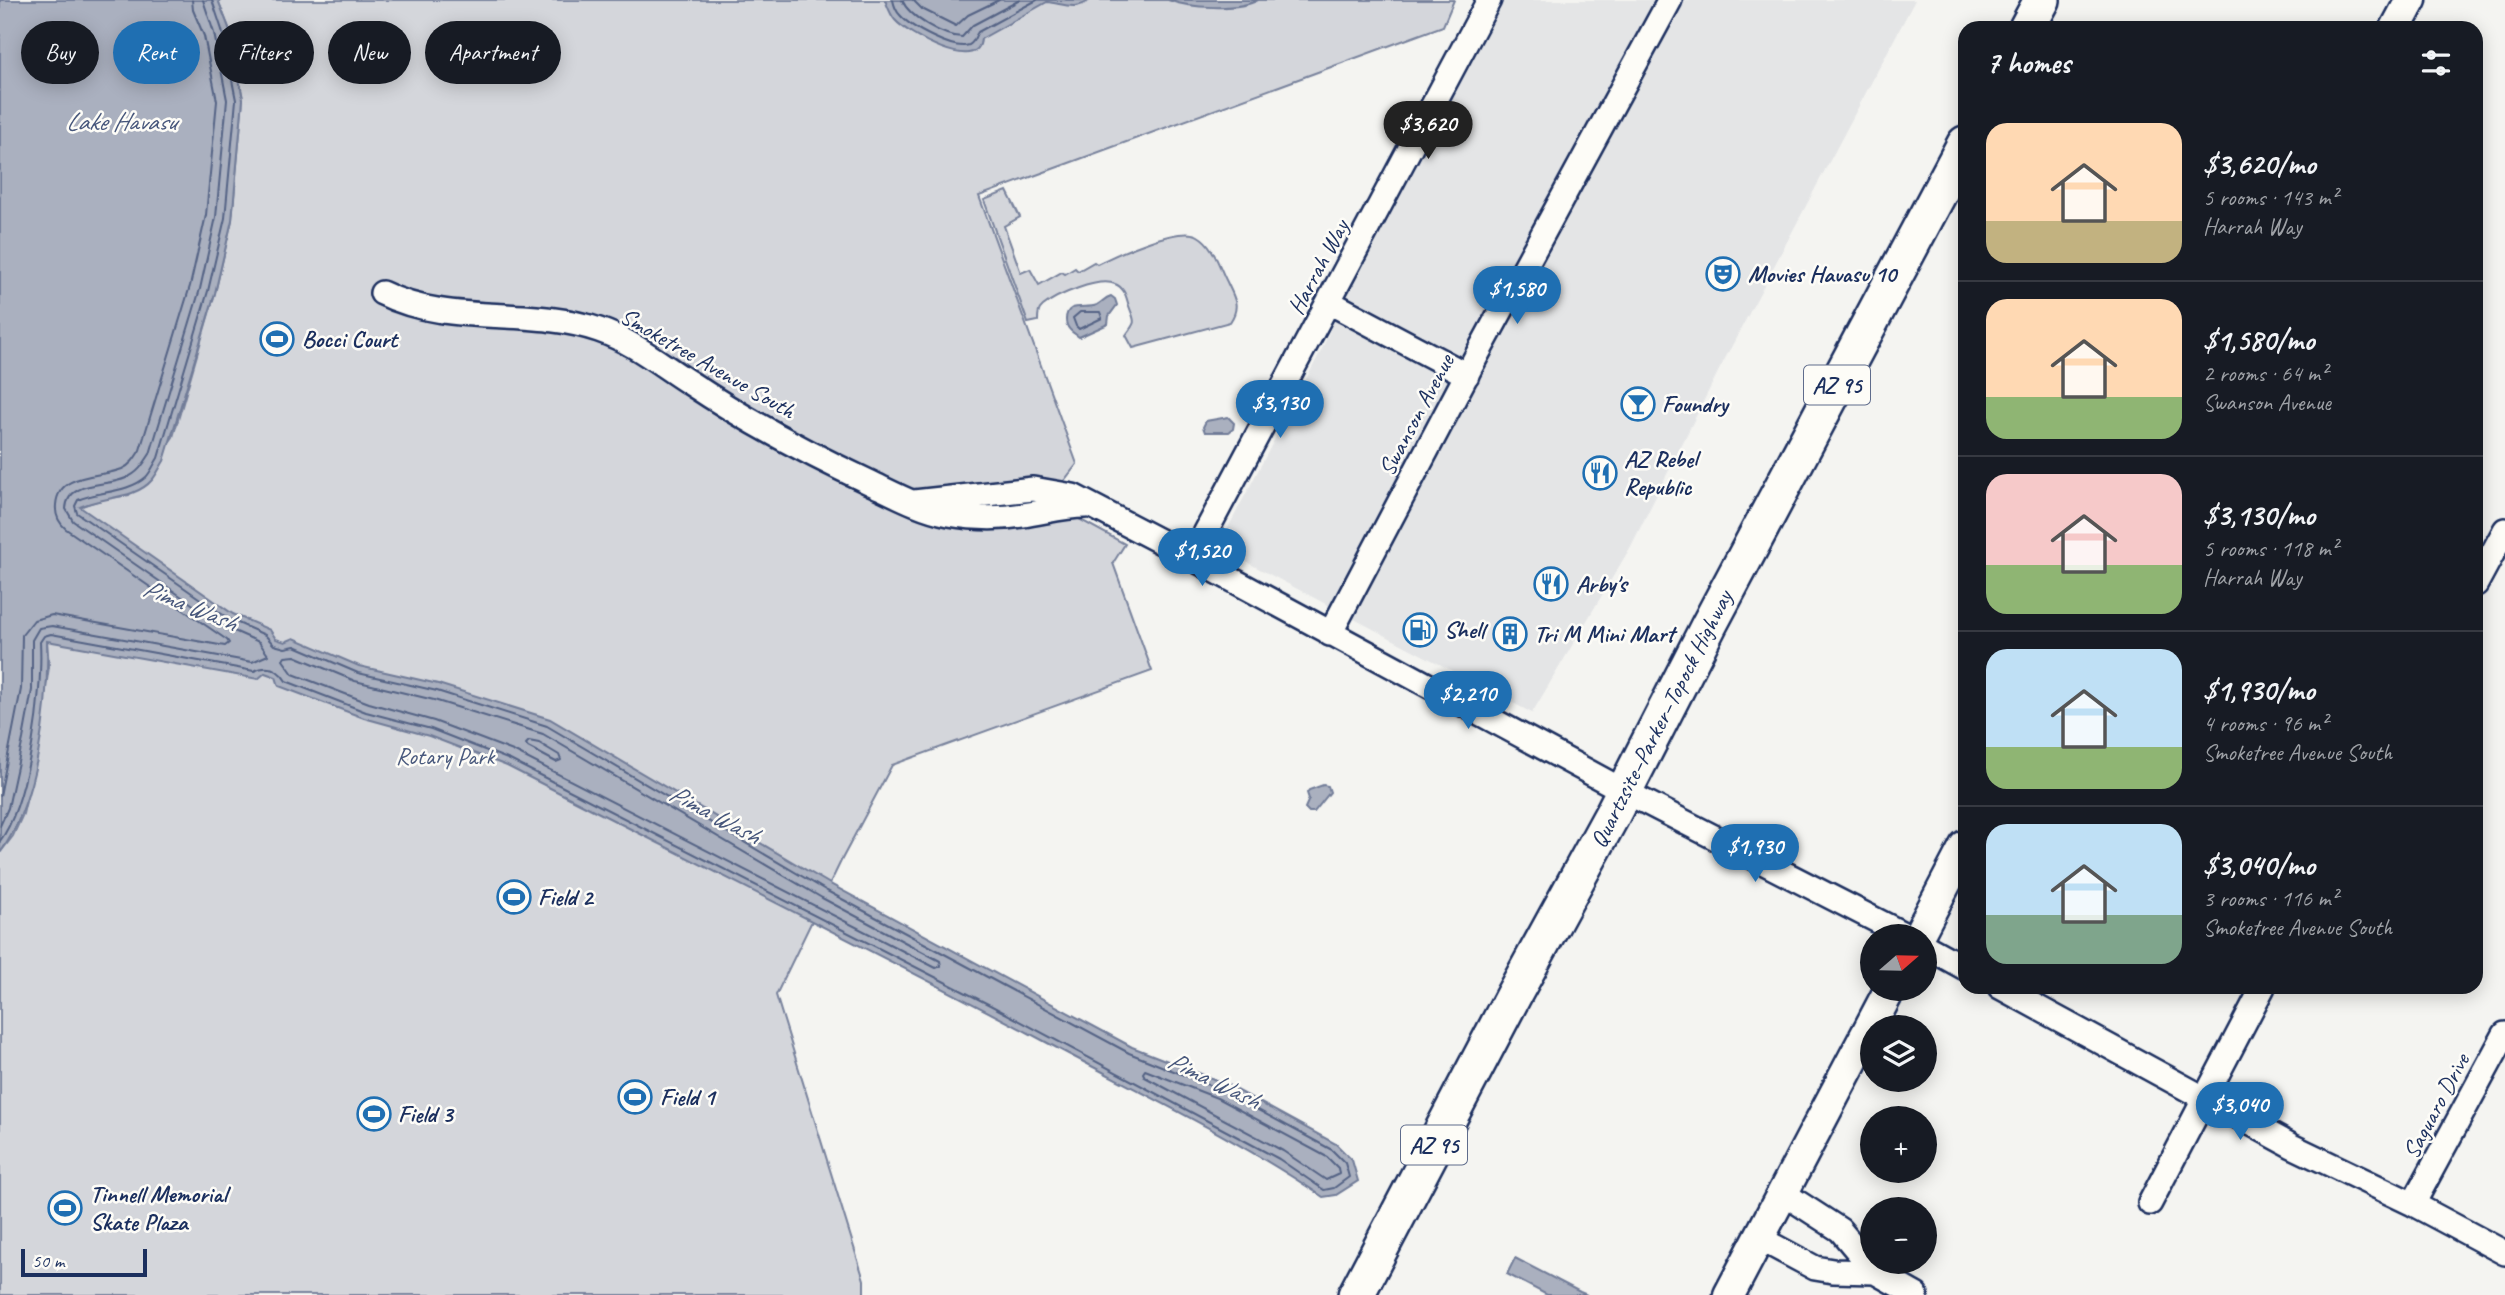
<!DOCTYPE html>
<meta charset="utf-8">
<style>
body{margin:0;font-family:Caveat,sans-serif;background:#20242c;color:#f1f3f6;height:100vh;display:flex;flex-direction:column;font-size:26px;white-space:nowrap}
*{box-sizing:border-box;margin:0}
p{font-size:23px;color:#9ea1a6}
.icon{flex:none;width:38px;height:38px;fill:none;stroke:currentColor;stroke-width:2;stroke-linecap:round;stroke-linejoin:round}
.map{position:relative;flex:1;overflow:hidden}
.sheet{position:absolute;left:1958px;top:21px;width:525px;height:973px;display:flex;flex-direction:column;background:#171b24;border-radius:21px;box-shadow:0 4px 18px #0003}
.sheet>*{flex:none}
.guide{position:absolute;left:21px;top:21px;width:665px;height:63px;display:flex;gap:14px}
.needle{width:46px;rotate:70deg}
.buttons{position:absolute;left:1860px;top:924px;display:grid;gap:14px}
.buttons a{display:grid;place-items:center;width:77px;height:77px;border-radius:50%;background:#171b24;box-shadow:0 4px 18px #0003;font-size:35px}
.scale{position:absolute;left:21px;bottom:18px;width:126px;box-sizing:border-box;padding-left:7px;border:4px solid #1b2f5e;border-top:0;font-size:19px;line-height:24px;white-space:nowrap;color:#1b2f5e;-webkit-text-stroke:5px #fdfcf7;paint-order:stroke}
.price{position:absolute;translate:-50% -60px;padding:0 16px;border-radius:24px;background:#1f6fb2;color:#fff;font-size:23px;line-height:46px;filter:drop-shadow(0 2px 4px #0008)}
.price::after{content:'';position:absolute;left:50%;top:42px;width:21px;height:16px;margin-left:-10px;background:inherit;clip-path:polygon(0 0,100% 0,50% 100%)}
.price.on{background:#222;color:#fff}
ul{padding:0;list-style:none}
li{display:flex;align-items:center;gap:21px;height:175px;padding:0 28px}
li+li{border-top:2px solid #363941}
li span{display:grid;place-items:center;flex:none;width:196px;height:140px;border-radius:21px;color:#555}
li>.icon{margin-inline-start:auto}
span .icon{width:84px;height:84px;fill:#fffc;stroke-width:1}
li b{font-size:30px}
h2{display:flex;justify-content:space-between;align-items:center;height:84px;padding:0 28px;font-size:30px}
.tag{padding:0 24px;border-radius:32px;background:#171b24;box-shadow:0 4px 18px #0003;font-size:24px;line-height:63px}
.tag.on{background:#1f6fb2;color:#fff}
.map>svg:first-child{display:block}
</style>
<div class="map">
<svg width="2505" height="1295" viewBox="0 0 2505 1295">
<rect width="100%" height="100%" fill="#f4f4f1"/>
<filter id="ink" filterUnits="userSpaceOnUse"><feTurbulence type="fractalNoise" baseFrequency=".0143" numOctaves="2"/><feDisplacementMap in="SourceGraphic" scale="14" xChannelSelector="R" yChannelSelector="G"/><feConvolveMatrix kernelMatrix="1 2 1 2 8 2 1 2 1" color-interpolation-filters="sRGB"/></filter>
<g filter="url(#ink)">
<path fill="#e4e5e6" d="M1498,0H1915L1718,372L1630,548L1532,713L1218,547L1322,349L1355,271Z"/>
<path fill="#d4d6db" stroke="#78829c" stroke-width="2" d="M218,0H1454L1443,26L979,196L1077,464L1063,482L929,494L907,491L596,336L895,501L1070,514L1125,544L1113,563L1152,671L892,765L842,859L776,995L864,1280V1295H0V853L13,836L23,814L34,767L49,667L47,641L80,506L104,499L129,495L173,437L215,293L232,220L243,99L229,28Z
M1007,191L1020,217L1004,226L1021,273L1030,269L1039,285L1062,272L1065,274L1075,268L1078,271L1094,262L1097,264C1115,255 1179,225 1198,236C1214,245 1219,267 1227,282C1234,297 1241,306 1230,322L1133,348L1126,335C1137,320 1135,323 1129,306C1126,297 1125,288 1115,284C1099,277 1056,295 1043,306C1038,310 1038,315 1038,321L1028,323L984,200Z"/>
<path fill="#aab0bf" stroke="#717c98" stroke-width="2" d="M0,0H218L229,28L243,99L232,220L215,293L164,461C160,467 157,474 152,480C135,500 102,496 80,507L233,614L270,630L276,639L285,642L294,638L359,666L438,684L550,719L830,884L1132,1047L1224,1083L1336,1144L1352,1160L1358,1181L1336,1195L1323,1197C1235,1137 1137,1091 1042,1040C865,947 685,857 507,766L429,736L364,718L279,686L276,677L265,673L258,679L47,641C49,704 38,802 0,853Z
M885,0H1090C1075,11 1064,4 1047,2L981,39C979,75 906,33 895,20C890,14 888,7 885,0Z
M1168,0H1258C1238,11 1189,8 1168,0Z
M1111,296L1115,299L1117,305L1109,316L1108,324L1079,337C1072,332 1066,328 1066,320C1066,300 1086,310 1097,305C1103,302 1104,298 1111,296Z
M1228,417L1234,423L1233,429L1229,432H1205L1203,427L1206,421Z
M1323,785L1328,786L1330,792L1314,812H1309L1305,808L1309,799L1307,793L1309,790Z
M1515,1258L1580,1292L1587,1295H1547L1507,1274Z"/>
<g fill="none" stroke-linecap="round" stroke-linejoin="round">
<path stroke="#546385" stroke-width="2" d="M893,0C894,5 896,11 900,15C910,27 954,51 969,45C975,42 974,37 978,32L1037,0
M902,0C909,17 944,37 962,37L973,25L1020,0
M913,0L922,9L956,26L968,15L999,0
M1080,312H1100L1102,318L1079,329L1076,326L1073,318Z
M295,656L355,681L434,700L543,734L822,898L940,961L941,966L936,968L513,751L434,721L369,703L293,674L283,660L285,657Z
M529,741L539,743L559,755L561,760L556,762L528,747L526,744Z
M0,796L21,689L22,635L34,620L52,615L225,646L229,643L227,640L66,529C59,523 55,515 56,505C58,472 100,478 122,469C131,465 135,458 140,450L190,286L206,215L217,101L204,36L193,10L192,0
M0,826L8,808L23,739L32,690V640L39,628L52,626L252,662L268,655L259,642L225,627L73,521L66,509C67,480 107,487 126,478C138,473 143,465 150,454L200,289L216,217L227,100L214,33L203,0
M0,841C29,802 43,691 40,642L44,636L51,634L254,671C268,664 278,668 286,681L366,712L431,729L510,760L990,1005L1279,1159L1324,1190L1334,1188L1349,1177L1345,1163L1332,1150L1221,1090L1129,1053L827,891L547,726L437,691L358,673L295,646L285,648L274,645L265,635L229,619L77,513L75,506L78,500C99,491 128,493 146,477C151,472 154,464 158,458L208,291L225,218L236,100L222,30L212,0
M1145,1070L1217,1098L1327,1157L1338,1168L1339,1174L1326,1180L1283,1151L1145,1077L1143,1073Z"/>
<defs>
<path id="minor" d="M382,293C450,327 529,306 599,330C634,342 660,364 690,383C747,421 809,454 871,483C896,495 922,509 949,514C972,518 999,519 1023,515C1044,512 1064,506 1085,506
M1329,302L1467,375
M914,502L1033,489L1073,496L1192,558L1624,791L1907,936
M1192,558L1489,0
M2476,584L2505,530
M1330,634L1477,355L1670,0
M1925,946L1965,968
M2000,987L2292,1146L2413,1204L2505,1253
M1783,1193L1840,1230L1875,1272L1916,1295
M2150,1203L2263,987
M2413,1204L2505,1034
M1759,1238L1815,1268L1833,1271L1875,1272"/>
<path id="major" d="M2396,28L2411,0
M1918,936L1965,846
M1729,1295L1890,989"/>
<path id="highway" d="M2027,28L2042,0
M1356,1295L1513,996L1613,813L1709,625L1965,144"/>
</defs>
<use href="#minor" stroke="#1b2f5e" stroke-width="28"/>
<use href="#major" stroke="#1b2f5e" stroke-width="35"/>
<use href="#highway" stroke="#1b2f5e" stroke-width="40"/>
<use href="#minor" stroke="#fdfcf7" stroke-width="23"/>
<use href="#major" stroke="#fdfcf7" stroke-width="30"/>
<use href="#highway" stroke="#fdfcf7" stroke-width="35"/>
</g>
</g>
<defs>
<symbol id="theatre-ring" viewBox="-11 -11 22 22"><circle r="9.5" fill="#fdfcf7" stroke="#1f6fb2" stroke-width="1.5"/><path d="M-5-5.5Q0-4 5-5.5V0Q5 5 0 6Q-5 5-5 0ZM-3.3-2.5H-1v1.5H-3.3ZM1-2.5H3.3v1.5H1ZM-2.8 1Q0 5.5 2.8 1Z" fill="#1f6fb2"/></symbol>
<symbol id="stadium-ring" viewBox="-11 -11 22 22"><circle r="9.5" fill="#fdfcf7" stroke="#1f6fb2" stroke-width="1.5"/><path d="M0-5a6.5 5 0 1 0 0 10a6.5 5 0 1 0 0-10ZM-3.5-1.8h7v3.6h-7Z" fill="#1f6fb2"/></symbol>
<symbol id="bar-ring" viewBox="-11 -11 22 22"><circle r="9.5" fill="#fdfcf7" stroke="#1f6fb2" stroke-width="1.5"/><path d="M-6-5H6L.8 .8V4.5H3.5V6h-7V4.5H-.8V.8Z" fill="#1f6fb2"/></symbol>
<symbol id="restaurant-ring" viewBox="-11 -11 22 22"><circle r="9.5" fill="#fdfcf7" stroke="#1f6fb2" stroke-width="1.5"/><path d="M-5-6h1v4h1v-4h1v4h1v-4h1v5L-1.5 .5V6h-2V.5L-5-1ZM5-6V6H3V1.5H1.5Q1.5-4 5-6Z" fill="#1f6fb2"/></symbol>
<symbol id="fuel-ring" viewBox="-11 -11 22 22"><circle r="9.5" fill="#fdfcf7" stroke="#1f6fb2" stroke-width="1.5"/><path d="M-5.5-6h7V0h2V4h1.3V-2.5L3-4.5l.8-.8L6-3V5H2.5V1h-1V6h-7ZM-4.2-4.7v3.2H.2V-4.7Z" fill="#1f6fb2"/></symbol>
<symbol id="building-ring" viewBox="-11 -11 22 22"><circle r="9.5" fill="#fdfcf7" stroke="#1f6fb2" stroke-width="1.5"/><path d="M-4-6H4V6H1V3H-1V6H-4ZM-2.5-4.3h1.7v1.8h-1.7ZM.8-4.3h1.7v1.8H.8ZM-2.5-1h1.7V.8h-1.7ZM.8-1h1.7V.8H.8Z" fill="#1f6fb2"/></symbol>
</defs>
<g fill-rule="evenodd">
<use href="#theatre-ring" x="1704" y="255" width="38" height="38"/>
<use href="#stadium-ring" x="258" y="320" width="38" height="38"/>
<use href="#bar-ring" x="1619" y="385" width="38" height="38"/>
<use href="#restaurant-ring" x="1581" y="454" width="38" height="38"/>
<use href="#restaurant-ring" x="1532" y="565" width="38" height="38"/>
<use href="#fuel-ring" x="1401" y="611" width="38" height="38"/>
<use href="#building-ring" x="1491" y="615" width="38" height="38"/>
<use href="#stadium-ring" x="495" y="878" width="38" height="38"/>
<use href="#stadium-ring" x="616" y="1078" width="38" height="38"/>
<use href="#stadium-ring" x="355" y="1095" width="38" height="38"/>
<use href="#stadium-ring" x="46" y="1189" width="38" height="38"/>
</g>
<g text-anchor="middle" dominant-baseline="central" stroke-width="5" stroke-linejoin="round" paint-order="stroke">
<g fill="#fdfcf7" stroke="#5f6c8c" stroke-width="2">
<rect x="1804" y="365.5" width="66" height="39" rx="5"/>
<rect x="1401" y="1125.5" width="66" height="39" rx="5"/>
</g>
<g font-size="23" font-weight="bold" fill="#1b2f5e">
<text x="1837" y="385">AZ 95</text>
<text x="1434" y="1145">AZ 95</text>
</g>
<g font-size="24" fill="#1b2f5e" stroke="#fdfcf7">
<text transform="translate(1318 267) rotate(-62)">Harrah Way</text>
<text transform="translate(708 363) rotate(30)">Smoketree Avenue South</text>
<text transform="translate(1416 415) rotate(-62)">Swanson Avenue</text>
<text transform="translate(1661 719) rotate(-63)">Quartzsite–Parker–Topock Highway</text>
<text transform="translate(2436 1106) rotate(-62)">Saguaro Drive</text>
</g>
<g font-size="24" font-weight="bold" fill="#1b2f5e" stroke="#fdfcf7" text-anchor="start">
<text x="1748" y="274">Movies Havasu 10</text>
<text x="302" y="339">Bocci Court</text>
<text x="1662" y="404">Foundry</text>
<text x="1624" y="459">AZ Rebel<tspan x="1624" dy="28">Republic</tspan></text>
<text x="1576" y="584">Arby's</text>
<text x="1444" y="630">Shell</text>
<text x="1534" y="634">Tri M Mini Mart</text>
<text x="538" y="897">Field 2</text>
<text x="660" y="1097">Field 1</text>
<text x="398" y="1114">Field 3</text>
<text x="90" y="1194">Tinnell Memorial<tspan x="90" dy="28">Skate Plaza</tspan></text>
</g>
<g font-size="24" fill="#49597d" stroke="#fdfcf7">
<text x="445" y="756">Rotary Park</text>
</g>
<g font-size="26" font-style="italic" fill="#46567b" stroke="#fdfcf7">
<text x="121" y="121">Lake Havasu</text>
<text transform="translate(190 605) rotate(22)">Pima Wash</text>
<text transform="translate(715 814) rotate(28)">Pima Wash</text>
<text transform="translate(1214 1080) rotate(26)">Pima Wash</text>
</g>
</g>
</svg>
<div class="buttons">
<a><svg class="needle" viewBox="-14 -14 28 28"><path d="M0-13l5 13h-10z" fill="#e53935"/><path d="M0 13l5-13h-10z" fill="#9ea1a6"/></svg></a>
<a><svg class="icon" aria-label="layers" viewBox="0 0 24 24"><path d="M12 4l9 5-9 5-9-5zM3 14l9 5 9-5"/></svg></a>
<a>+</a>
<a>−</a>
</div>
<div class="scale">50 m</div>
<b class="price on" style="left:1428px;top:161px">$3,620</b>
<b class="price" style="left:1517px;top:326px">$1,580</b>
<b class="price" style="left:1280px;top:440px">$3,130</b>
<b class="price" style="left:1202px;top:588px">$1,520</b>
<b class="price" style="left:1468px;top:731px">$2,210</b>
<b class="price" style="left:1755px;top:884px">$1,930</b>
<b class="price" style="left:2240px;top:1142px">$3,040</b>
<div class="guide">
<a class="tag">Buy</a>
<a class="tag on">Rent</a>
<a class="tag">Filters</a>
<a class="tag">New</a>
<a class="tag">Apartment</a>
</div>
<section class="sheet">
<h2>7 homes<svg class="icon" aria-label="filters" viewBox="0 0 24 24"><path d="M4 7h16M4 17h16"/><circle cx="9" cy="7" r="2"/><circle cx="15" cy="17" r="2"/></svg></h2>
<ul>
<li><span style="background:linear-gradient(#ffd9b3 70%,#c2b280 0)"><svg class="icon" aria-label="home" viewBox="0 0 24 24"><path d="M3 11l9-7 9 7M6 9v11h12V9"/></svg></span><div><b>$3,620/mo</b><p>5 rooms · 143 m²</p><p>Harrah Way</p></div></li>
<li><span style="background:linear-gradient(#ffd9b3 70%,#8fb573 0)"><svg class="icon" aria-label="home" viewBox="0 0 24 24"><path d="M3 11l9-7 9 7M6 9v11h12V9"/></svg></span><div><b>$1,580/mo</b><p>2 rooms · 64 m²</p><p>Swanson Avenue</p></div></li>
<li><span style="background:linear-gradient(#f6c9c9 65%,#8fb573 0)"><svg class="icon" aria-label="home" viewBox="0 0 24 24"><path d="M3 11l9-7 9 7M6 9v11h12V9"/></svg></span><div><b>$3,130/mo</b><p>5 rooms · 118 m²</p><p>Harrah Way</p></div></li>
<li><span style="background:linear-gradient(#bfe0f5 70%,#8fb573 0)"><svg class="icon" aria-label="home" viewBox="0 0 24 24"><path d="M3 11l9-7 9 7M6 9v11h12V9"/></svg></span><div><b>$1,930/mo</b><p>4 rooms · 96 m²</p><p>Smoketree Avenue South</p></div></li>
<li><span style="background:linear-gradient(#bfe0f5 65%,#7fa58c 0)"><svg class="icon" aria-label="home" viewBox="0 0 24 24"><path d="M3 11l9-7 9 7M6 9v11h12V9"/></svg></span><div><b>$3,040/mo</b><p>3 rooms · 116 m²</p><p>Smoketree Avenue South</p></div></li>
</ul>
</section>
</div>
